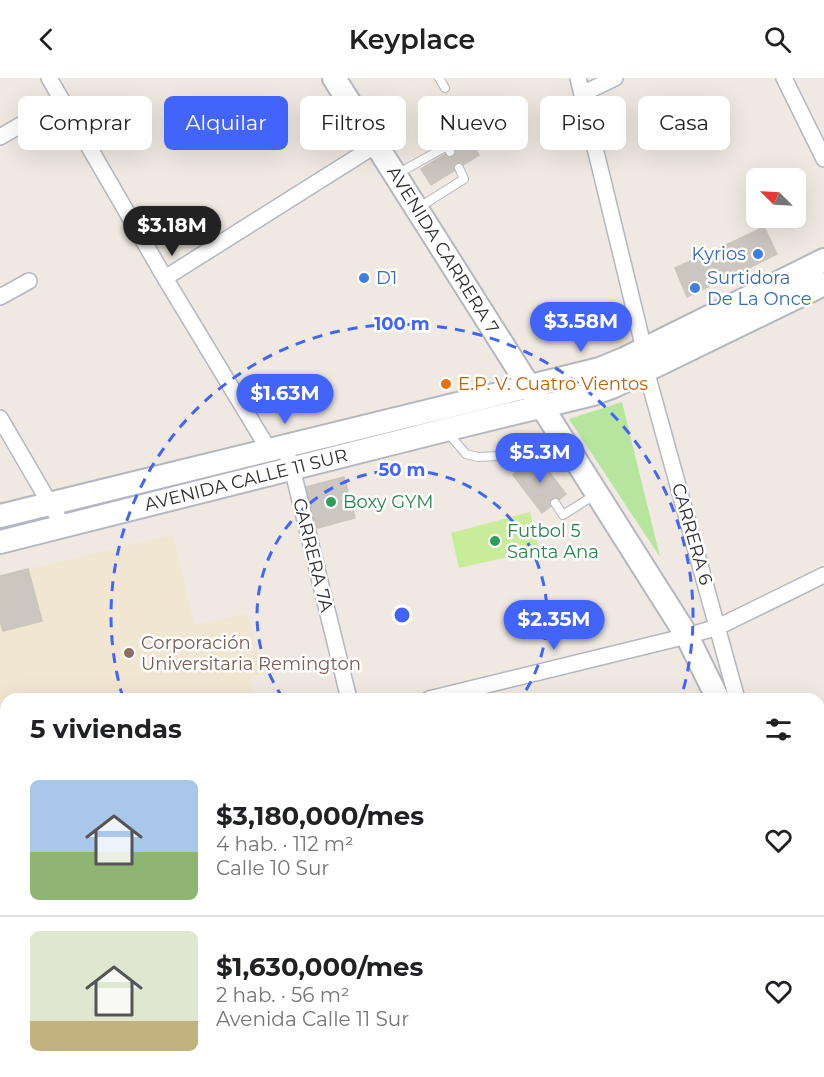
<!DOCTYPE html>
<html lang="es">
<meta charset="utf-8">
<style>
body{margin:0;font-family:Montserrat,sans-serif;background:#f2f2f2;color:#202124;height:100vh;display:flex;flex-direction:column;font-size:22px;white-space:nowrap}
*{box-sizing:border-box;margin:0}
p{font-size:20px;color:#757577}
.icon{flex:none;width:33px;height:33px;fill:none;stroke:currentColor;stroke-width:2;stroke-linecap:round;stroke-linejoin:round}
.map{position:relative;flex:1;overflow:hidden}
.panel{position:absolute;left:0px;top:615px;width:825px;height:384px;display:flex;flex-direction:column;background:#fff;border-radius:18px 18px 0 0;box-shadow:0 6px 24px #0002}
.panel>*{flex:none}
.guide{position:absolute;left:18px;top:18px;width:789px;height:54px;display:flex;gap:12px}
.needle{width:39px;rotate:294deg}
.fabs{position:absolute;left:746px;top:90px;display:grid;gap:12px}
.fabs a{display:grid;place-items:center;width:60px;height:60px;border-radius:9px;background:#fff;box-shadow:0 6px 24px #0002;font-size:30px}
.price{position:absolute;translate:-50% -51px;padding:0 14px;border-radius:21px;background:#4264fb;color:#fff;font-size:20px;line-height:39px;filter:drop-shadow(0 2px 3px #0008)}
.price::after{content:'';position:absolute;left:50%;top:36px;width:18px;height:14px;margin-left:-9px;background:inherit;clip-path:polygon(0 0,100% 0,50% 100%)}
.price.on{background:#222;color:#fff}
ul{padding:0;list-style:none}
li{display:flex;align-items:center;gap:18px;height:150px;padding:0 30px}
li+li{border-top:2px solid #e0e0e0}
li span{display:grid;place-items:center;flex:none;width:168px;height:120px;border-radius:9px;color:#555}
li>.icon{margin-inline-start:auto}
span .icon{width:72px;height:72px;fill:#fffc;stroke-width:1}
li b{font-size:26px}
h2{display:flex;justify-content:space-between;align-items:center;height:72px;padding:0 30px;font-size:26px}
.tag{padding:0 21px;border-radius:9px;background:#fff;box-shadow:0 6px 24px #0002;font-size:21px;line-height:54px}
.tag.on{background:#4264fb;color:#fff}
header{display:flex;justify-content:space-between;align-items:center;height:78px;padding:0 30px;background:#fff;font-size:27px;font-weight:600}
.map>svg:first-child{display:block}
</style>
<header><svg class="icon" aria-label="back" viewBox="0 0 24 24"><path d="M15 5l-7 7 7 7"/></svg>Keyplace<svg class="icon" aria-label="search" viewBox="0 0 24 24"><circle cx="10" cy="10" r="6"/><path d="M15 15l6 6"/></svg></header>
<div class="map">
<svg width="824" height="999" viewBox="0 0 824 999">
<rect width="100%" height="100%" fill="#efe9e1"/>
<path fill="#f0e6d1" d="M173,457L194,547L248,535L264,596L250,600L255,621H6V706L0,707V543L3,553L42,543L28,491Z"/>
<path fill="#b6e59e" d="M622,324L660,479L569,341Z
M819,991L822,999H564L582,993H819Z"/>
<path fill="#c9ec9a" d="M530,434L539,472L459,490L451,455Z"/>
<path fill="#75cff0" d="M709,993H803L806,999H702Z"/>
<g fill="none" stroke-linecap="round" stroke-linejoin="round">
<path stroke="#75cff0" stroke-width="34" d="M819,965L824,962"/>
</g>
<path fill="#cbc7bf" stroke="#cbc5ba" stroke-width="1.5" d="M470,61L479,77L431,107L421,91Z
M764,149L777,176L743,193L730,165Z
M730,165L743,193L716,205L704,177Z
M704,177L716,205L687,219L675,190Z
M537,378L566,416L542,435L513,397Z
M344,399L355,440L317,450L306,409Z
M28,491L42,543L3,553L0,543V498Z
M0,845L6,862V897L0,899Z"/>
<g fill="none" stroke-linecap="round" stroke-linejoin="round">
<defs>
<path id="lane" d="M439,0L445,10
M399,95L447,68L450,74
M418,130L464,101L459,90
M448,355L466,376L478,379L520,377L527,386
M541,384L555,356
M555,425L563,437L596,416
M819,675L824,672"/>
<path id="street" d="M49,0L165,200L269,372
M578,0L644,271
M784,0L824,81
M582,16L615,0
M0,59L62,23
M165,200L376,67
M0,219L29,203
M646,292L737,621
M0,340L63,448
M284,368L292,390L349,621
M429,621L687,558L718,549L824,497
M0,728L6,727
M819,798L824,795
M0,920L6,918
M442,993L443,999
M499,999L527,993"/>
<path id="secondary" d="M334,0L687,558L718,621
M0,438L600,291L624,281L824,182
M0,464L445,352L593,316L614,308L824,206
M819,878L824,893"/>
</defs>
<use href="#lane" stroke="#b4b7c1" stroke-width="10"/>
<use href="#street" stroke="#b4b7c1" stroke-width="18"/>
<use href="#secondary" stroke="#b4b7c1" stroke-width="26"/>
<path stroke="#c9c9c9" stroke-width="4" stroke-dasharray="4.5 3" stroke-linecap="butt" d="M819,955L824,971
M188,993L190,999
M621,999L626,993"/>
<use href="#lane" stroke="#fff" stroke-width="8"/>
<use href="#street" stroke="#fff" stroke-width="15"/>
<use href="#secondary" stroke="#fff" stroke-width="22"/>
</g>
<g fill="none" stroke="#4264fb" stroke-width="3" stroke-dasharray="10 8">
<path d="M283 620A145 145 0 1 1 521 620"/>
<path d="M123 620A291 291 0 1 1 681 620"/>
</g>
<g fill="#3f7fe0" stroke="#fff" stroke-width="2">
<circle cx="758" cy="176" r="6"/>
<circle cx="364" cy="200" r="6"/>
<circle cx="695" cy="210" r="6"/>
</g>
<circle fill="#e8710a" stroke="#fff" stroke-width="2" cx="446" cy="306" r="6"/>
<g fill="#2e9e5b" stroke="#fff" stroke-width="2">
<circle cx="331" cy="424" r="6"/>
<circle cx="495" cy="463" r="6"/>
</g>
<circle fill="#8d6e63" stroke="#fff" stroke-width="2" cx="129" cy="575" r="6"/>
<g text-anchor="middle" dominant-baseline="central" stroke-width="5" stroke-linejoin="round" paint-order="stroke">
<g font-size="18" fill="#2e2e2e" stroke="#fff">
<text transform="translate(443 172) rotate(58)">AVENIDA CARRERA 7</text>
<text transform="translate(246 402) rotate(-14)">AVENIDA CALLE 11 SUR</text>
<text transform="translate(692 456) rotate(74)">CARRERA 6</text>
<text transform="translate(313 477) rotate(76)">CARRERA 7A</text>
</g>
<g font-size="18" fill="#366cbe" stroke="#fff" text-anchor="start">
<text x="746" y="176" text-anchor="end">Kyrios</text>
<text x="376" y="200">D1</text>
<text x="707" y="200">Surtidora<tspan x="707" dy="21">De La Once</tspan></text>
</g>
<g font-size="18" fill="#c56008" stroke="#fff" text-anchor="start">
<text x="458" y="306">E.P. V. Cuatro Vientos</text>
</g>
<g font-size="18" fill="#27864d" stroke="#fff" text-anchor="start">
<text x="343" y="424">Boxy GYM</text>
<text x="507" y="453">Futbol 5<tspan x="507" dy="21">Santa Ana</tspan></text>
</g>
<g font-size="18" fill="#785e54" stroke="#fff" text-anchor="start">
<text x="141" y="565">Corporación<tspan x="141" dy="21">Universitaria Remington</tspan></text>
</g>
</g>
<circle cx="402" cy="537" r="9" fill="#4264fb" stroke="#fff" stroke-width="3"/>
<g font-size="18" text-anchor="middle" font-weight="bold" fill="#4264fb" stroke="#fff" stroke-width="5" stroke-linejoin="round" paint-order="stroke">
<text x="402" y="252">100 m</text>
<text x="402" y="398">50 m</text>
</g>
</svg>
<div class="fabs">
<a><svg class="needle" viewBox="-14 -14 28 28"><path d="M0-13l5 13h-10z" fill="#e53935"/><path d="M0 13l5-13h-10z" fill="#757577"/></svg></a>
</div>
<b class="price on" style="left:172px;top:179px">$3.18M</b>
<b class="price" style="left:581px;top:275px">$3.58M</b>
<b class="price" style="left:285px;top:347px">$1.63M</b>
<b class="price" style="left:540px;top:406px">$5.3M</b>
<b class="price" style="left:554px;top:573px">$2.35M</b>
<div class="guide">
<a class="tag">Comprar</a>
<a class="tag on">Alquilar</a>
<a class="tag">Filtros</a>
<a class="tag">Nuevo</a>
<a class="tag">Piso</a>
<a class="tag">Casa</a>
</div>
<section class="panel">
<h2>5 viviendas<svg class="icon" aria-label="filters" viewBox="0 0 24 24"><path d="M4 7h16M4 17h16"/><circle cx="9" cy="7" r="2"/><circle cx="15" cy="17" r="2"/></svg></h2>
<ul>
<li><span style="background:linear-gradient(#a9c7e8 60%,#8fb573 0)"><svg class="icon" aria-label="home" viewBox="0 0 24 24"><path d="M3 11l9-7 9 7M6 9v11h12V9"/></svg></span><div><b>$3,180,000/mes</b><p>4 hab. · 112 m²</p><p>Calle 10 Sur</p></div><svg class="icon" aria-label="heart" viewBox="0 0 24 24"><path d="M12 20l-8-8c-3-5 5-10 8-4 3-6 11-1 8 4z"/></svg></li>
<li><span style="background:linear-gradient(#dfe7d0 75%,#c2b280 0)"><svg class="icon" aria-label="home" viewBox="0 0 24 24"><path d="M3 11l9-7 9 7M6 9v11h12V9"/></svg></span><div><b>$1,630,000/mes</b><p>2 hab. · 56 m²</p><p>Avenida Calle 11 Sur</p></div><svg class="icon" aria-label="heart" viewBox="0 0 24 24"><path d="M12 20l-8-8c-3-5 5-10 8-4 3-6 11-1 8 4z"/></svg></li>
</ul>
</section>
</div>
